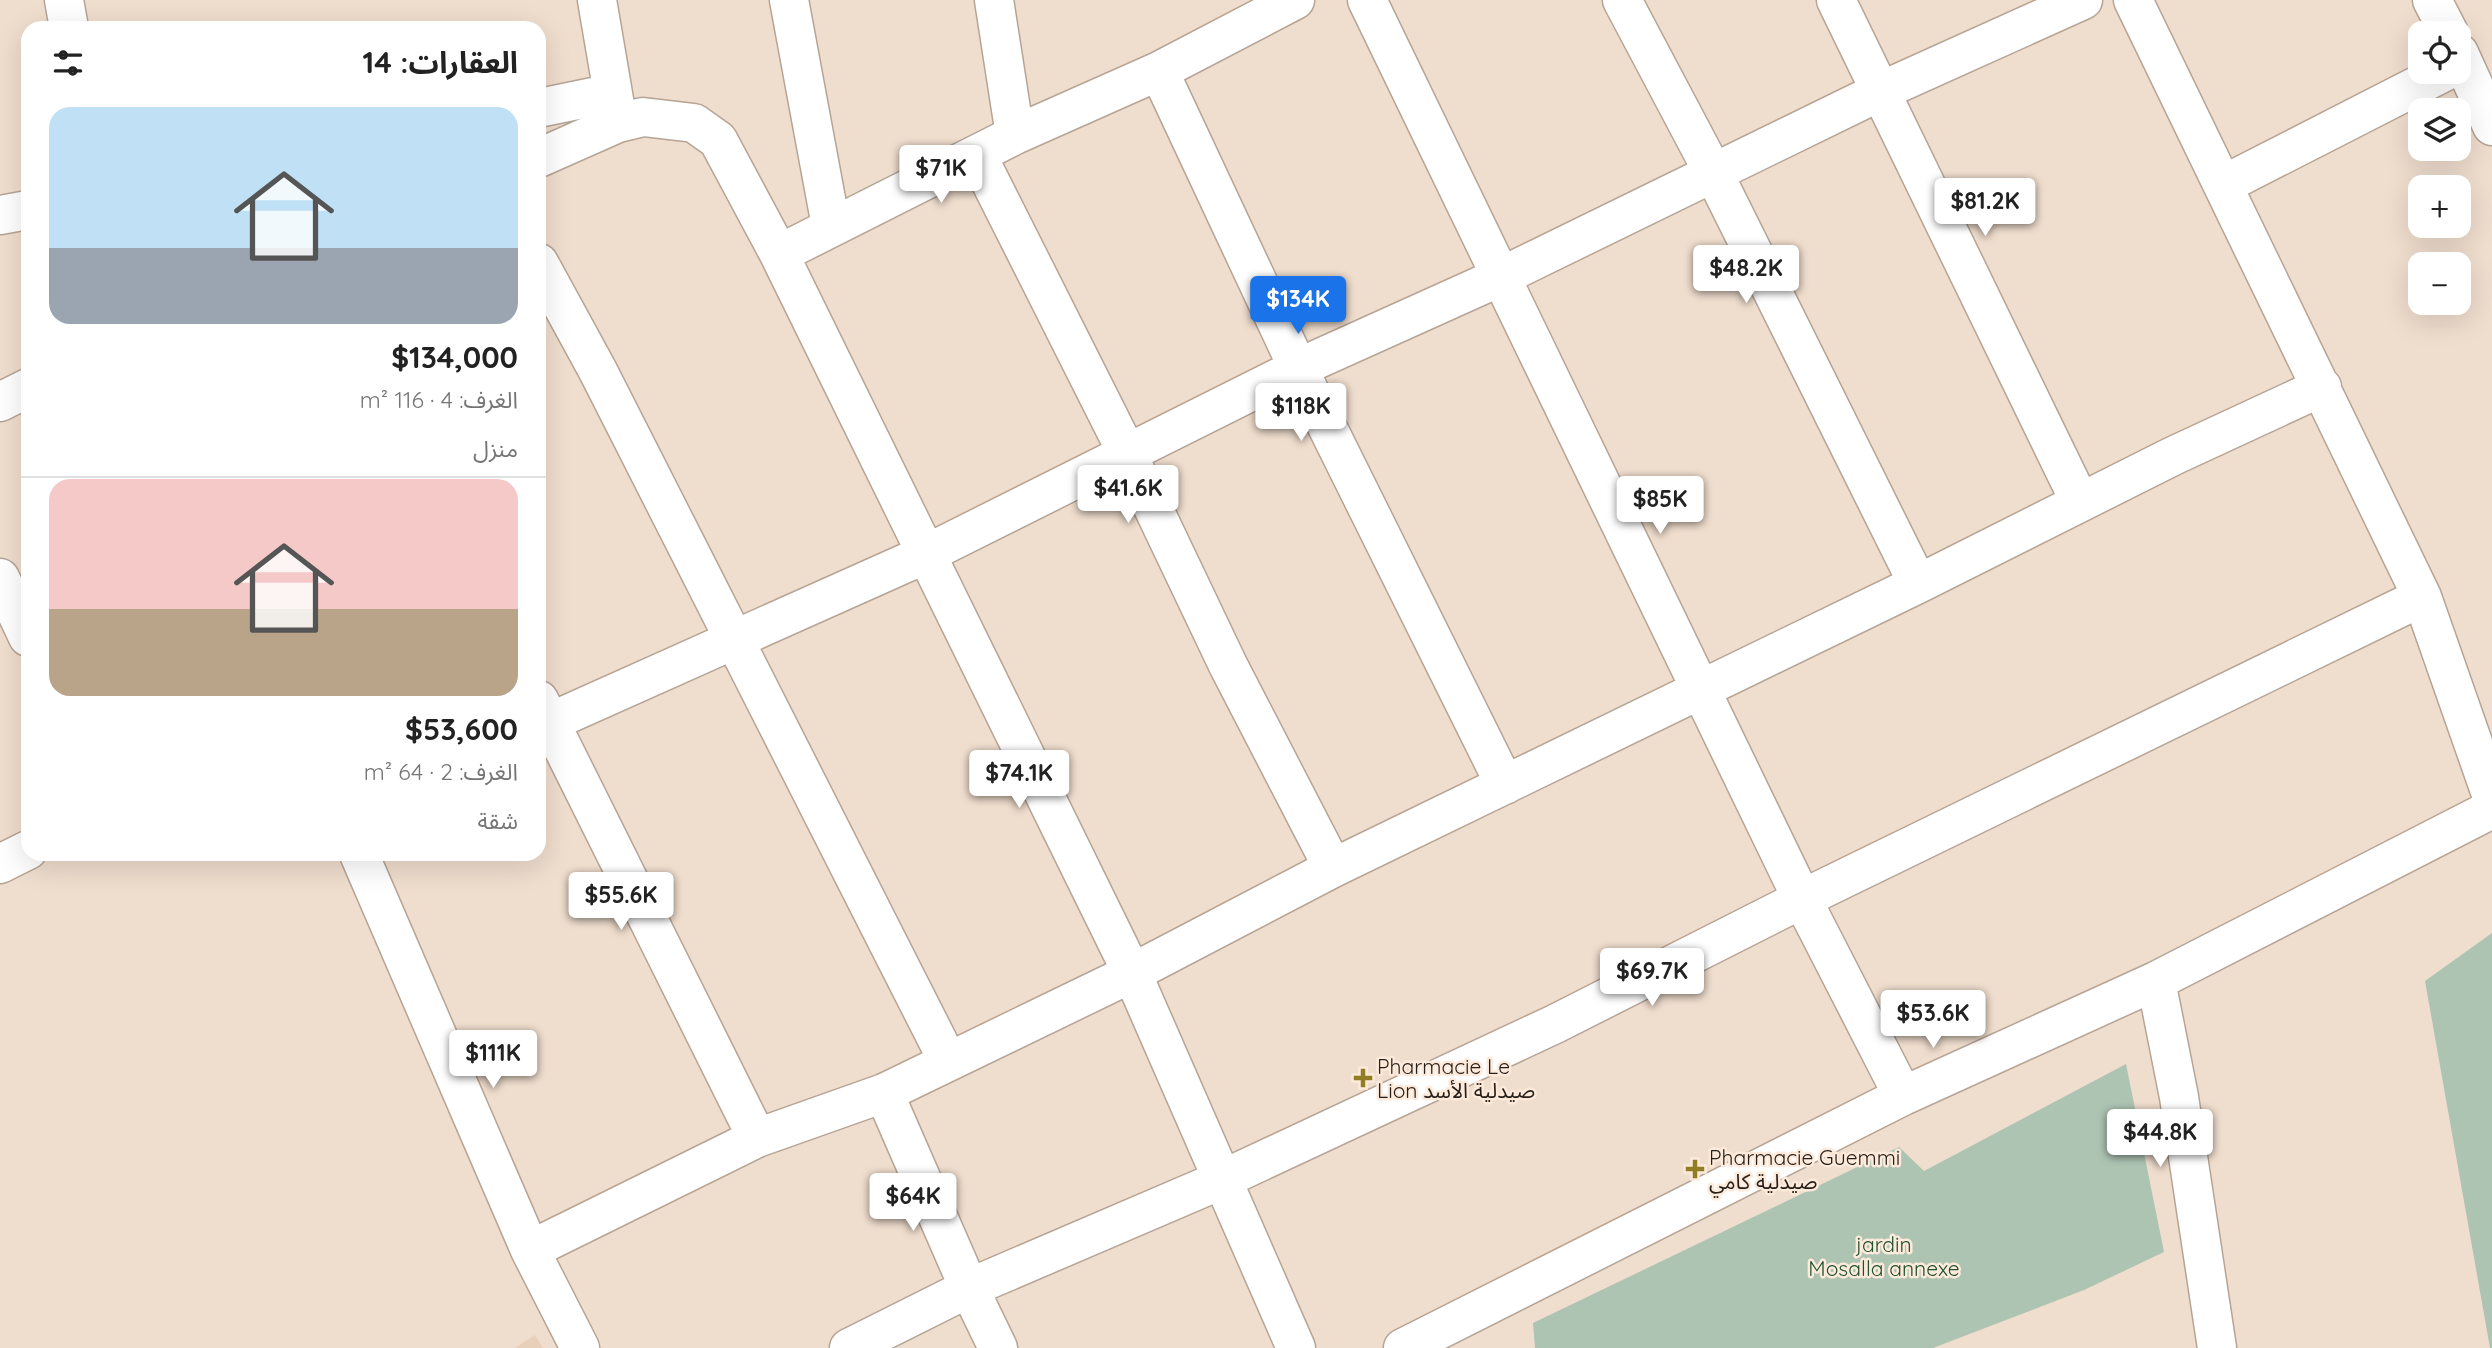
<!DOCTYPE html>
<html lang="ar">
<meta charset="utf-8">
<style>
body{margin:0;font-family:Quicksand,"Noto Sans Arabic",sans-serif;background:#f2f2f2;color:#222;direction:rtl;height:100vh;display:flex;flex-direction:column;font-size:26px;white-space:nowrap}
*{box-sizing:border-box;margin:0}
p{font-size:23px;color:#767676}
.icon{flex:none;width:38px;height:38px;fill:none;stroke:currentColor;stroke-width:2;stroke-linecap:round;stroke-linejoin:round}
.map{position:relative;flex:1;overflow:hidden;direction:ltr}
.drawer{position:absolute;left:21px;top:21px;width:525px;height:840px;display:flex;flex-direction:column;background:#fff;border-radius:21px;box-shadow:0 7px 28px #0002;direction:rtl}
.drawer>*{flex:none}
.controls{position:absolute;left:2408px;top:21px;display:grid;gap:14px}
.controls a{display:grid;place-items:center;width:63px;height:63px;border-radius:14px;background:#fff;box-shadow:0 7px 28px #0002;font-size:35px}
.price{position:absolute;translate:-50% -60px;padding:0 16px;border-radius:7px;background:#fff;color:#222;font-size:23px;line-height:46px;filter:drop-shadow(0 2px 4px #0008)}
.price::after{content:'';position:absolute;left:50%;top:42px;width:21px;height:16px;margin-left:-10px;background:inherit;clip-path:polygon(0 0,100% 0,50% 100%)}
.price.selected{background:#1a73e8;color:#fff}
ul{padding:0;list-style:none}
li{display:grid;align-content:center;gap:14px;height:371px;padding:0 28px}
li+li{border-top:2px solid #e0e0e0}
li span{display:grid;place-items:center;height:217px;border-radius:21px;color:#555}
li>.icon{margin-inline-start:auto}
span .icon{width:126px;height:126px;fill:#fffc;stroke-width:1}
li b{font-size:30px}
h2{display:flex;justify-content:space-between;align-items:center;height:84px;padding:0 28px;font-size:30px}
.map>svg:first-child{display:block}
</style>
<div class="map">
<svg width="2492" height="1348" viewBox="0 0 2492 1348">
<rect width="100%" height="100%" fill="#efddcd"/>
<path fill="#e8cfba" d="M535,1335L543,1348H515Z"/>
<path fill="#adc4b3" d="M2492,933V1348H2490L2425,981Z
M2126,1064L2164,1252L2084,1290L1933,1348H1535L1533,1323L1899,1147L1924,1171Z"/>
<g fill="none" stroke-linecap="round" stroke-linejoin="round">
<defs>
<path id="minor" d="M64,0L69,28
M597,0L618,123
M789,0L831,226
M994,0L1015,135
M1367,0L1802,899L1903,1096
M1622,0L1713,172L1918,584
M1836,0L2080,502
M2133,0L2422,597L2492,797
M2432,0L2449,33
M2459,53L2492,126
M1159,71L1298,368L1505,785
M539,108L612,93
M977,155L1128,455L1228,665L1333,868
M539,158L618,123L643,117L694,123L718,140L779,254L1015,135L1159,71L1295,0
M2223,185L2444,72
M0,215L28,210
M779,254L1132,973L1296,1348
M539,263L598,371L948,1061
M0,402L28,388
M0,578L28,637
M539,700L757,1138
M539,727L926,554L1298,368L1500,277L1881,91L2083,0
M359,854L530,1250L580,1348
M0,864L28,850
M2156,981L2179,1097L2217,1348
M884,1093L969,1288L998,1348
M530,1250L757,1138L884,1093L1132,973L1333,868L1918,584L2173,456L2322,387
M849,1348L969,1288L1221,1180L1555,1024L1802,899L2422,597
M1403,1348L1903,1096L2156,981L2492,809"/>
</defs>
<use href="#minor" stroke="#b6a495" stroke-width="41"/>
<use href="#minor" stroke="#fff" stroke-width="38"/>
</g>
<g fill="#907d24" stroke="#fdeada" stroke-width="2.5">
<path d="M1359.5 1067.5h7v7h7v7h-7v7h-7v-7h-7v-7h7z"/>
<path d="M1691.5 1158.5h7v7h7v7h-7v7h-7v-7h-7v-7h7z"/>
</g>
<g text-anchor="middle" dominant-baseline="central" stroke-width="5" stroke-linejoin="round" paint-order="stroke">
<g font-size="21" fill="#261f19" stroke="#fdeada" text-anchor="start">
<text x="1377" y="1066">Pharmacie Le<tspan x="1377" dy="24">Lion صيدلية الأسد</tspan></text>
<text x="1709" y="1157">Pharmacie Guemmi<tspan x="1709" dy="24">صيدلية كامي</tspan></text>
</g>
<g font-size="21" fill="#1e5231" stroke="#fdeada">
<text x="1884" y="1244">jardin<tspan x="1884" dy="24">Mosalla annexe</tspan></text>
</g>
</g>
</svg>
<div class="controls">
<a><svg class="icon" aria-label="locate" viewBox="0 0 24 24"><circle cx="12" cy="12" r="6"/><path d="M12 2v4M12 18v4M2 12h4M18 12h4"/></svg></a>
<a><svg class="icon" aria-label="layers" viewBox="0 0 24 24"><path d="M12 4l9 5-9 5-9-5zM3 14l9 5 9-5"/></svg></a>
<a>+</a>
<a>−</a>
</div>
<b class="price" style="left:941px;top:205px">$71K</b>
<b class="price" style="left:1985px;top:238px">$81.2K</b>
<b class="price" style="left:1746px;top:305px">$48.2K</b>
<b class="price selected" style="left:1298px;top:336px">$134K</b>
<b class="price" style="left:1301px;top:443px">$118K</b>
<b class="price" style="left:1128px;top:525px">$41.6K</b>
<b class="price" style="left:1660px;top:536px">$85K</b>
<b class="price" style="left:1019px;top:810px">$74.1K</b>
<b class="price" style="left:621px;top:932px">$55.6K</b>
<b class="price" style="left:1652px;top:1008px">$69.7K</b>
<b class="price" style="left:1933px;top:1050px">$53.6K</b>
<b class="price" style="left:493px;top:1090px">$111K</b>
<b class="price" style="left:2160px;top:1169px">$44.8K</b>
<b class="price" style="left:913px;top:1233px">$64K</b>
<section class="drawer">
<h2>العقارات: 14<svg class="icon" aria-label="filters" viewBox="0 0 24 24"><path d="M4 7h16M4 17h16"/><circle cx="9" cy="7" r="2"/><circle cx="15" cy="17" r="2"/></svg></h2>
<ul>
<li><span style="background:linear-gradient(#bfe0f5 65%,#9aa5b1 0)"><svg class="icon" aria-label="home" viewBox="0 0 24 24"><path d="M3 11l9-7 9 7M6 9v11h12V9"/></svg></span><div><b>$134,000</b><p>الغرف: 4 · 116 m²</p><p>منزل</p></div></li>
<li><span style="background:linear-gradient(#f6c9c9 60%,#b9a48a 0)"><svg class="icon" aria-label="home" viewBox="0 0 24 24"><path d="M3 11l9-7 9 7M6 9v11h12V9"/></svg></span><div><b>$53,600</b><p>الغرف: 2 · 64 m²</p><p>شقة</p></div></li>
</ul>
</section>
</div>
